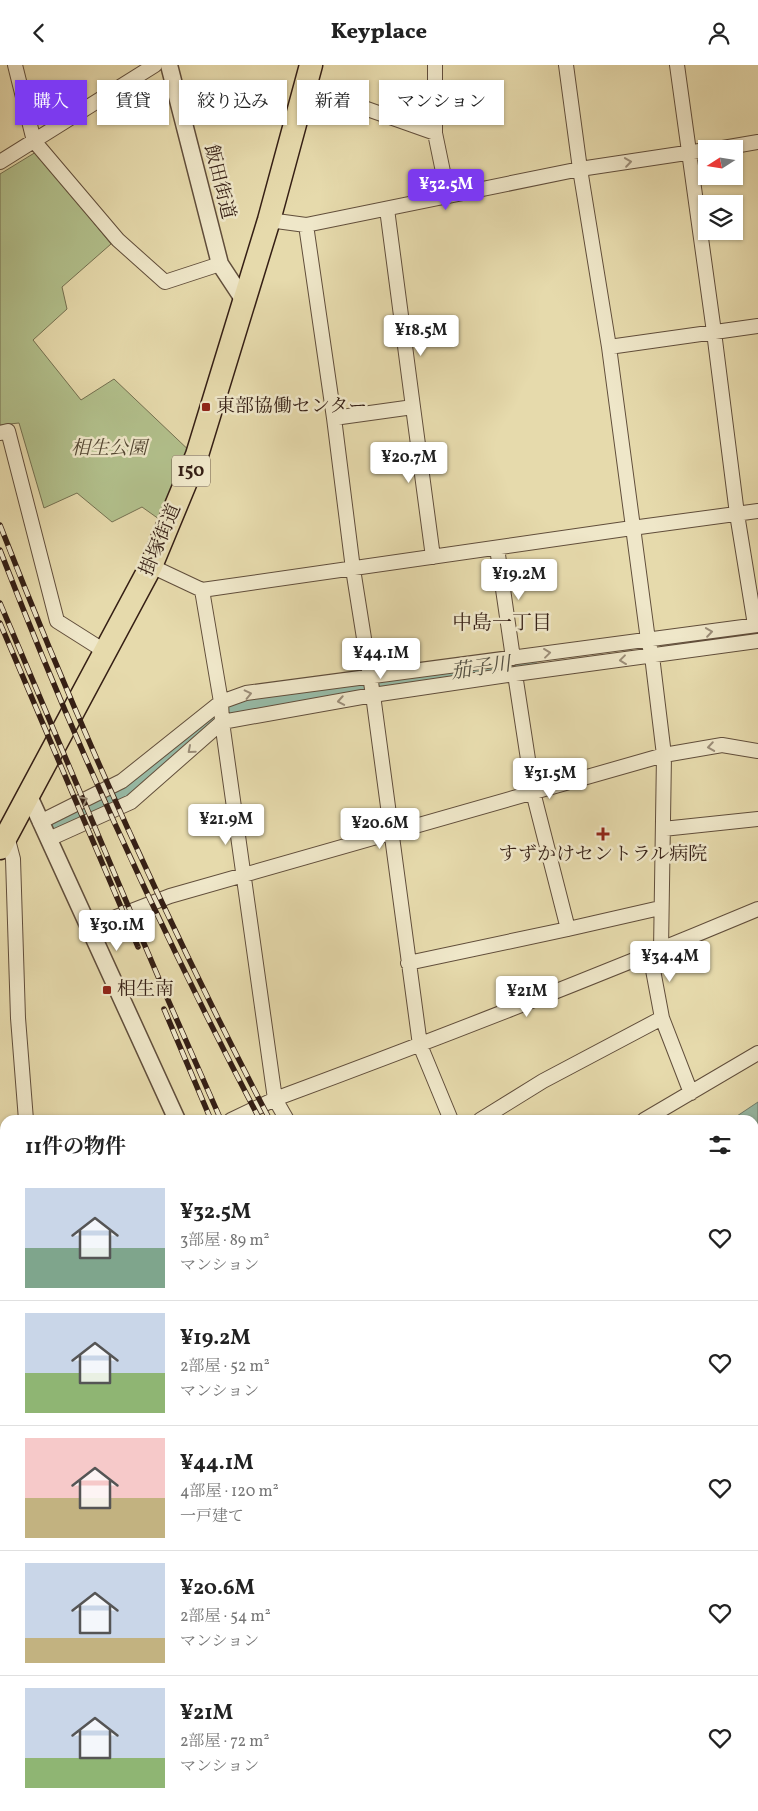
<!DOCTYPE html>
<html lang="ja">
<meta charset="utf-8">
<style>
body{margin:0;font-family:Vollkorn,"Noto Serif JP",serif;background:#f2f2f2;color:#222;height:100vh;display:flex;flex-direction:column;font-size:19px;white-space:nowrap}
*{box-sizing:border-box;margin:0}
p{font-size:16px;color:#767676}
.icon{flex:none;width:28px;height:28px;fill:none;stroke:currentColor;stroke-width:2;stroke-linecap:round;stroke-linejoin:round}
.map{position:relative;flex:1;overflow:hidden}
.details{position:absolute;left:0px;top:1050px;width:759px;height:696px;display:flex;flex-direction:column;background:#fff;border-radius:15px 15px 0 0;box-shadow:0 1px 4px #0004}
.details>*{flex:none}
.hud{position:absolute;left:15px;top:15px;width:500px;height:45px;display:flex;gap:10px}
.needle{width:32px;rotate:258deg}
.controls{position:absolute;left:698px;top:75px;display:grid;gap:10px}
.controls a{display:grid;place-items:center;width:45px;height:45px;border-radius:0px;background:#fff;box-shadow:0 1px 4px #0004;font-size:25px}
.price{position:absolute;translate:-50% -42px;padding:0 11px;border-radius:5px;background:#fff;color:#222;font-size:16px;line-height:32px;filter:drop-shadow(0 1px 2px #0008)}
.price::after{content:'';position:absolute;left:50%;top:30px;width:15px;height:11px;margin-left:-8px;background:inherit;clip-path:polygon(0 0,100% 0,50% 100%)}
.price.on{background:#7c3aed;color:#fff}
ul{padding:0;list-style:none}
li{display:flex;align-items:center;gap:15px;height:125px;padding:0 25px}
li+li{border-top:1px solid #e0e0e0}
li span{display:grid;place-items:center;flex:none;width:140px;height:100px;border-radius:0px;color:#555}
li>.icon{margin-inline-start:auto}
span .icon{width:60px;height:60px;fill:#fffc;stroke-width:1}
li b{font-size:21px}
h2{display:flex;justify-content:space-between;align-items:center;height:60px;padding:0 25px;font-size:21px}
.tag{padding:0 18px;border-radius:0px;background:#fff;box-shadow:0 1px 4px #0004;font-size:18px;line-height:45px}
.tag.on{background:#7c3aed;color:#fff}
header{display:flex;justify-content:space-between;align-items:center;height:65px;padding:0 25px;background:#fff;font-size:22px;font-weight:800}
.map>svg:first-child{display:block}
</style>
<header><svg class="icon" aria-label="back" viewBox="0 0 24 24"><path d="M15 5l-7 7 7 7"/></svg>Keyplace<svg class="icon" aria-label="person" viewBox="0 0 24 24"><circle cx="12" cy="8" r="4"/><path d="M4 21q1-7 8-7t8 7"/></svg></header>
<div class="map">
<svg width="758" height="1746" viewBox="0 0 758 1746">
<rect width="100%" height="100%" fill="#e6daac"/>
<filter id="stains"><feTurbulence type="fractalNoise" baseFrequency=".004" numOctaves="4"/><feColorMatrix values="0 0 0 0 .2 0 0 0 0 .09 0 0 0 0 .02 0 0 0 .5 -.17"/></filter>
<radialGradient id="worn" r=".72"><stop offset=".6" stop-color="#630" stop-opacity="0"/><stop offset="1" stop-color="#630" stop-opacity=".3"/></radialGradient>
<path fill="#b2c08c" stroke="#747050" d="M36,87L111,179L62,222L67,244L33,275L81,335L114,314L196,392L166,459L142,442L112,457L77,428L44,443L19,358L0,360V109Z"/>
<path fill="#97bba7" stroke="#707d6d" d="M758,1037V1123L754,1126V1055H731Z
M5,1588V1669L0,1672V1592Z"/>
<path fill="#e6daac" d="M5,1586V1643L0,1605V1589Z"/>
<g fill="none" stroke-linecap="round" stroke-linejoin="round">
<path stroke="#97bba7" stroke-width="28" d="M60,758L76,753L124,727L214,656L235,644L364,620L523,598"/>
<defs>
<path id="minor" d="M15,0L34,76L118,175L165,217L220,199
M435,0V68L448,131
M566,0L580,104L609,282L648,575L652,591L664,690L661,885
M677,0L714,267L737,449L755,560
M305,22L435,68
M717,84L758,77
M0,97L155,0
M269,155L306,160L334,353L353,504L373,630L420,980L451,1055
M306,160L580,104L706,85
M609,282L758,261
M413,342L433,492
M334,353L413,342L387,144
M0,368L8,366L57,556L106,587
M497,483L513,593
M151,501L202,525L632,463L758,446
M202,525L221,637L222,657L275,1034L231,1055
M515,609L533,727L568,864
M40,757L122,716L221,637L246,628L758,560
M663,764L758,754
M7,771L13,794L18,953L26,1055
M49,774L131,737L222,657L373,630L515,609L758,576
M90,866L116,852L170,831L664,690L722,680L758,686
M650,889L662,953L691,1028
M408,898L568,864L660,843
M287,1055L275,1034C437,974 598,911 758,844
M480,1055L543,1016L662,953
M644,1055L758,988
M754,1188L758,1185
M754,1197L758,1215
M0,1204L5,1199
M754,1339L758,1338
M754,1627L758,1632
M234,1741L236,1746"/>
<path id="tertiary" d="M169,0L220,199L245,237
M29,731L177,1055
M0,1516L5,1515
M754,1516L758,1515
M378,1741L380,1746
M522,1741L524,1746
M190,1746L195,1741"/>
<path id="trunk" d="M0,783L151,501L197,390L269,155L311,0
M0,1452L5,1485
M43,1741L44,1746"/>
</defs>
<use href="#minor" stroke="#614e3b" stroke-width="16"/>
<use href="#tertiary" stroke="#614e3b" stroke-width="19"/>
<use href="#trunk" stroke="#351f15" stroke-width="25"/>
<use href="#minor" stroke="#efe7c9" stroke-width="14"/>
<use href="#tertiary" stroke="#efe7c9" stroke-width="16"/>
<use href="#trunk" stroke="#e6daac" stroke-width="22"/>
<defs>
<path id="rail" d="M0,460C79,663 169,862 270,1055
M0,485C75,680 163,870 260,1055
M0,538L165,928L221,1055
M0,558L138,882
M164,944L211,1055
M545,1741L548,1746
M576,1741L579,1746
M635,1741L638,1746
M647,1741L650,1746"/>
</defs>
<use href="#rail" stroke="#351f15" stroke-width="5.5"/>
<use href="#rail" stroke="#efe7c9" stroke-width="4" stroke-dasharray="11" stroke-linecap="butt"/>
</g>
<defs><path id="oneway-chevron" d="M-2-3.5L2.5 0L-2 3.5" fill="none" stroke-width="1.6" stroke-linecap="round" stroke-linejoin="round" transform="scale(1.25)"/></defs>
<g stroke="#9b8d78">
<use href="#oneway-chevron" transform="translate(628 97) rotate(-8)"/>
<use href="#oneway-chevron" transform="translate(709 567) rotate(-8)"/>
<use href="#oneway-chevron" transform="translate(547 588) rotate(-7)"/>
<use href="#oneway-chevron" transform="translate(623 595) rotate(173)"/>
<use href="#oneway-chevron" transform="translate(248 629) rotate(-13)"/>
<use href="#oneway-chevron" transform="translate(341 636) rotate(170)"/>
<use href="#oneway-chevron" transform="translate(711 682) rotate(171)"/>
<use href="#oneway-chevron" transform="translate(191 685) rotate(139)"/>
<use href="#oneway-chevron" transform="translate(84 735) rotate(-26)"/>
</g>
<g fill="#8f2418" stroke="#efe7c9" stroke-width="2">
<rect x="201" y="337" width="10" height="10" rx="2.5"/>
<path d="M600.5 761.5h5v5h5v5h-5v5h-5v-5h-5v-5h5z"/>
<rect x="102" y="920" width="10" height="10" rx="2.5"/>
</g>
<g text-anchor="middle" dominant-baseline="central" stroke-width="5" stroke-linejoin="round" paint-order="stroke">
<rect fill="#efe7c9" stroke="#6d5b4b" stroke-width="1" x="172" y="390.5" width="38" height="31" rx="4"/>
<g font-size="18" font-weight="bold" fill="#351f15">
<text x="191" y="406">150</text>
</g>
<g font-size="19" fill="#351f15" stroke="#efe7c9">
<text transform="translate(219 117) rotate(76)">飯田街道</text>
<text transform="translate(161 475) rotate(-67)">掛塚街道</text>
</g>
<g font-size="19" fill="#351f15" stroke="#efe7c9" text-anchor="start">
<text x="216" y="342">東部協働センター</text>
<text x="603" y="790" text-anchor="middle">すずかけセントラル病院</text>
<text x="117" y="925">相生南</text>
</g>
<g font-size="19" font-style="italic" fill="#544733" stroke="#efe7c9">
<text x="109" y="384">相生公園</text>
</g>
<g font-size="20" fill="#351f15" stroke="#efe7c9">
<text x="502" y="559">中島一丁目</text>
</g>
<g font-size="20" font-style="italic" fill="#524e41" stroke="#efe7c9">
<text transform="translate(481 604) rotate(-8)">茄子川</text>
</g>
</g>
<rect width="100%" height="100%" filter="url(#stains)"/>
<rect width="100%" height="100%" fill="url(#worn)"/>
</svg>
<div class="controls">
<a><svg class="needle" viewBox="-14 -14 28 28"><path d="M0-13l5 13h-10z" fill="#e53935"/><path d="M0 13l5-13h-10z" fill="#767676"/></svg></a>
<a><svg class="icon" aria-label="layers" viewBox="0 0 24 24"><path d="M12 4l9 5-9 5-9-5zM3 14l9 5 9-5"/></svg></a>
</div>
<b class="price on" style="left:446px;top:146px">¥32.5M</b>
<b class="price" style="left:421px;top:292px">¥18.5M</b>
<b class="price" style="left:409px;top:419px">¥20.7M</b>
<b class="price" style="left:519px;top:536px">¥19.2M</b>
<b class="price" style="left:381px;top:615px">¥44.1M</b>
<b class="price" style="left:550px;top:735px">¥31.5M</b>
<b class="price" style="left:226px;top:781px">¥21.9M</b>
<b class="price" style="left:380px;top:785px">¥20.6M</b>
<b class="price" style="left:117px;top:887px">¥30.1M</b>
<b class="price" style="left:670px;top:918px">¥34.4M</b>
<b class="price" style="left:527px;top:953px">¥21M</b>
<div class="hud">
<a class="tag on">購入</a>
<a class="tag">賃貸</a>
<a class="tag">絞り込み</a>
<a class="tag">新着</a>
<a class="tag">マンション</a>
</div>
<section class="details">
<h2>11件の物件<svg class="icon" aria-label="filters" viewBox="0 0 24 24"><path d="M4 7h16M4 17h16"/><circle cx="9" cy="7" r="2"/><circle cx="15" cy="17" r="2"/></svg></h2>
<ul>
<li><span style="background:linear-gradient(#c9d6e8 60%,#7fa58c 0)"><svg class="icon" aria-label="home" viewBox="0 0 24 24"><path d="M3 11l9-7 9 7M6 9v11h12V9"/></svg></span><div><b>¥32.5M</b><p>3部屋 · 89 m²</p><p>マンション</p></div><svg class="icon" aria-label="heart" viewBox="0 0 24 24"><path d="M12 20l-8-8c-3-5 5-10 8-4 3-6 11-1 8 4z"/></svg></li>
<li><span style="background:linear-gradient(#c9d6e8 60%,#8fb573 0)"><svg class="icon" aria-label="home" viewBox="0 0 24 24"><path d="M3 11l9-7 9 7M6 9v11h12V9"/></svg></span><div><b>¥19.2M</b><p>2部屋 · 52 m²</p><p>マンション</p></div><svg class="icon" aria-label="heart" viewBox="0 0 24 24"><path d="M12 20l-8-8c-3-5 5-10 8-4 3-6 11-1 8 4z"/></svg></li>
<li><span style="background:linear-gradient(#f6c9c9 60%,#c2b280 0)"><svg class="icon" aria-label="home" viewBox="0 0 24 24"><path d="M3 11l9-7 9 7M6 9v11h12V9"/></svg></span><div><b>¥44.1M</b><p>4部屋 · 120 m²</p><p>一戸建て</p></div><svg class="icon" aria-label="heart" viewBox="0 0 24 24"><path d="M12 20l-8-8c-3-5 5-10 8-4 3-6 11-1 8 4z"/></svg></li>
<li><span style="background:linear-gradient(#c9d6e8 75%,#c2b280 0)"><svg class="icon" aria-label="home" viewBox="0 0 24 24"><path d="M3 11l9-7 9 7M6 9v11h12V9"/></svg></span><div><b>¥20.6M</b><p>2部屋 · 54 m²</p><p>マンション</p></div><svg class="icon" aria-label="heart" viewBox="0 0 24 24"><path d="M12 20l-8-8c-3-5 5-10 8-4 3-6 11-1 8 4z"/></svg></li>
<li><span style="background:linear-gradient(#c9d6e8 70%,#8fb573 0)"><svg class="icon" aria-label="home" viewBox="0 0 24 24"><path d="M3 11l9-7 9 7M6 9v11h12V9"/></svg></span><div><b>¥21M</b><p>2部屋 · 72 m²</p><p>マンション</p></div><svg class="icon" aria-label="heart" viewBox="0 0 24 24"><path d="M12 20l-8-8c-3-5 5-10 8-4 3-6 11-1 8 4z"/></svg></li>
</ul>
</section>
</div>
